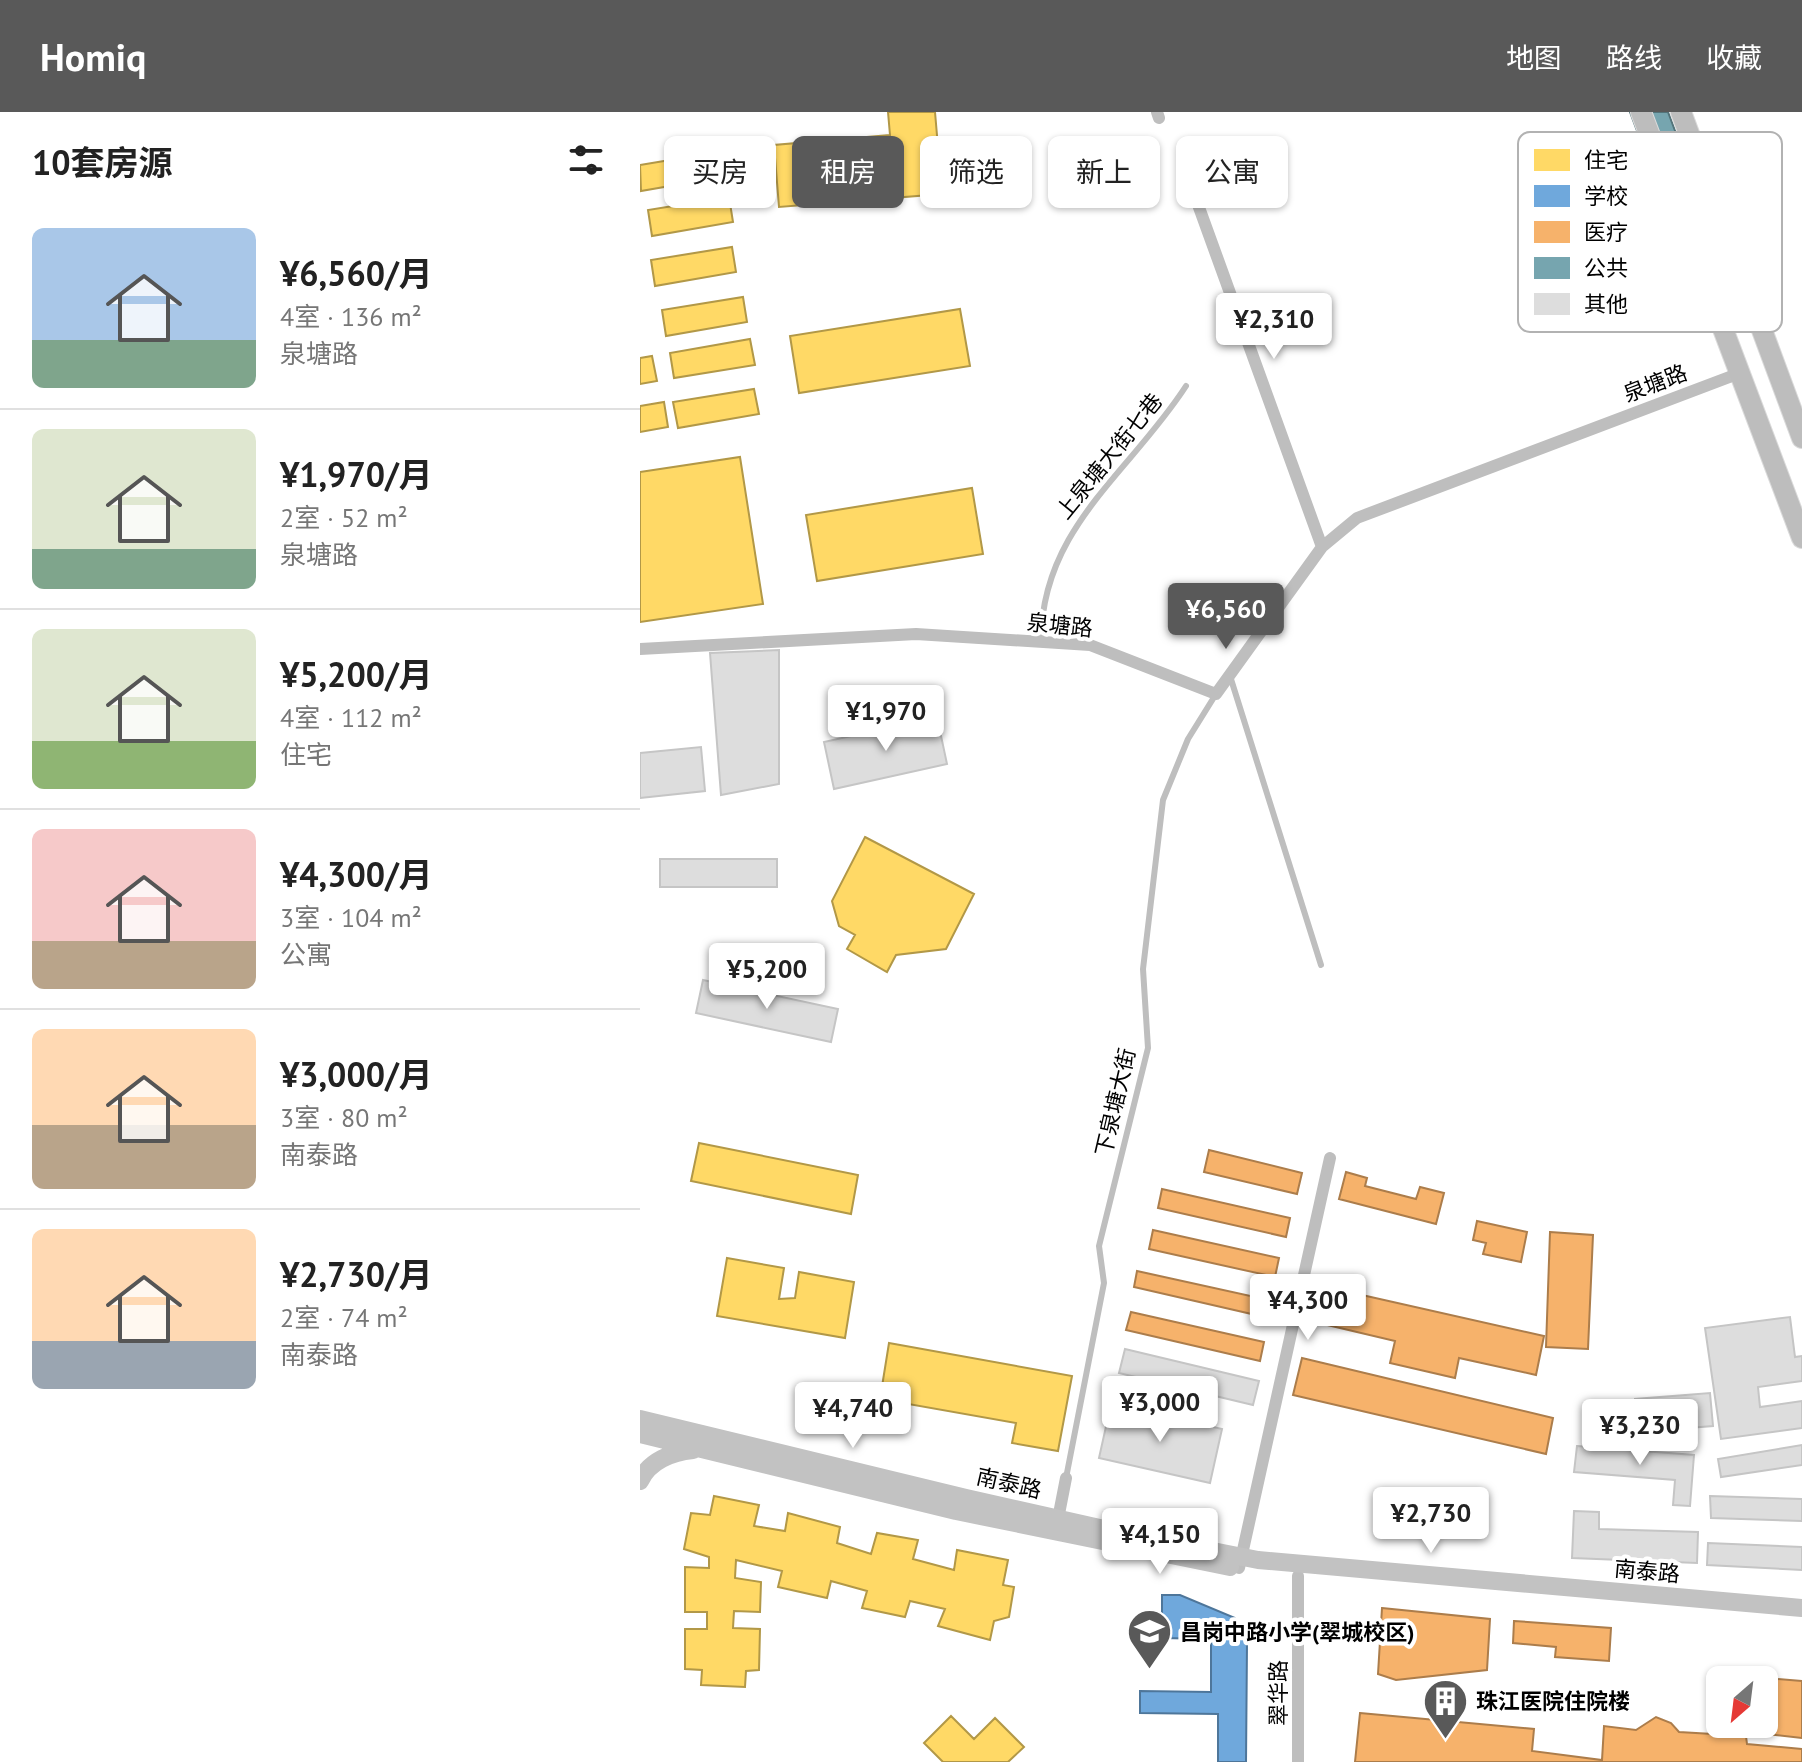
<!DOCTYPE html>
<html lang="zh">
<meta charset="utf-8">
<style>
body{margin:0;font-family:"PT Sans","Noto Sans SC",sans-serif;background:#f2f2f2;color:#222;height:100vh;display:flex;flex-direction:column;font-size:30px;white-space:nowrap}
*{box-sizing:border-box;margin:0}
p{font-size:26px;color:#767676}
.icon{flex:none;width:44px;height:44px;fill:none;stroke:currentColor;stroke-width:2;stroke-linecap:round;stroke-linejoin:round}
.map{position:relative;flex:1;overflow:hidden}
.sheet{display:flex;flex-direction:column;background:#fff;width:640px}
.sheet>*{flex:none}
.top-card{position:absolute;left:24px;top:24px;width:760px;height:72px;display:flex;gap:16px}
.needle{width:52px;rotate:208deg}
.buttons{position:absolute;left:1066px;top:1554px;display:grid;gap:16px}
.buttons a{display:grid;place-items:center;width:72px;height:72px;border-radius:12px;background:#fff;box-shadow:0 2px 6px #0004;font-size:40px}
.price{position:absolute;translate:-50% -68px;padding:0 18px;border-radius:8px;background:#fff;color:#222;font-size:26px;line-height:52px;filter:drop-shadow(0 2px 4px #0008)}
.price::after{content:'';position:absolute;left:50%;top:48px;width:24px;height:18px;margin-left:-12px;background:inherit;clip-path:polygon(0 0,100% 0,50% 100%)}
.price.current{background:#595959;color:#fff}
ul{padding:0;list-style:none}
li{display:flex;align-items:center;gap:24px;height:200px;padding:0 32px}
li+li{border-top:2px solid #e0e0e0}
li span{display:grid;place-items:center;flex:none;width:224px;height:160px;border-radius:12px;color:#555}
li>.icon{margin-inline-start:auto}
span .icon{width:96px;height:96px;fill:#fffc;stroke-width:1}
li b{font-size:34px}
h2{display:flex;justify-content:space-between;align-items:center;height:96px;padding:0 32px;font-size:34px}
.chip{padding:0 28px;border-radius:12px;background:#fff;box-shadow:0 2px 6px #0004;font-size:28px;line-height:72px}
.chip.current{background:#595959;color:#fff}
header{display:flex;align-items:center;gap:48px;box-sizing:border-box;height:112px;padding:0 40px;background:#595959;color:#fff}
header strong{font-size:38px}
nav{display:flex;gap:44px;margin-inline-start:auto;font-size:28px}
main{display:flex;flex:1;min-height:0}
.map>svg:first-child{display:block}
</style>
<header>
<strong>Homiq</strong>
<nav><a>地图</a><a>路线</a><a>收藏</a></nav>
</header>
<main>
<section class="sheet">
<h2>10套房源<svg class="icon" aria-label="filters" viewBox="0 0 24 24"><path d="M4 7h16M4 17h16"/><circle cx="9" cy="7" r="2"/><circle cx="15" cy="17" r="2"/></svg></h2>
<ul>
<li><span style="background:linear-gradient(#a9c7e8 70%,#7fa58c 0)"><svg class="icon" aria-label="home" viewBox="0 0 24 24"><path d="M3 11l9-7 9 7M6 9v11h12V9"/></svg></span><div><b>¥6,560/月</b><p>4室 · 136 m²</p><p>泉塘路</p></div></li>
<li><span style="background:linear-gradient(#dfe7d0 75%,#7fa58c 0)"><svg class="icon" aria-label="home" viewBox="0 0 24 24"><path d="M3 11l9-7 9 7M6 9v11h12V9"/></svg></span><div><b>¥1,970/月</b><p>2室 · 52 m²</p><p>泉塘路</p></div></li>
<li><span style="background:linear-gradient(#dfe7d0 70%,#8fb573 0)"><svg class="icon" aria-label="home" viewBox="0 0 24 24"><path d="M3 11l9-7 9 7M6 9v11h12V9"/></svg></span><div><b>¥5,200/月</b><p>4室 · 112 m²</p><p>住宅</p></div></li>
<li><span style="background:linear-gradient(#f6c9c9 70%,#b9a48a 0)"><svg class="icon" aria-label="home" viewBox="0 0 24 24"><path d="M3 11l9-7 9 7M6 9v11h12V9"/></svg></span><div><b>¥4,300/月</b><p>3室 · 104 m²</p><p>公寓</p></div></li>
<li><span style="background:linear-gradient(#ffd9b3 60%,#b9a48a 0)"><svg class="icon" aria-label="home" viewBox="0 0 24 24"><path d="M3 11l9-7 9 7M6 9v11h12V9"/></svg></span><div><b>¥3,000/月</b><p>3室 · 80 m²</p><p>南泰路</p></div></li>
<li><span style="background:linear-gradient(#ffd9b3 70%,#9aa5b1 0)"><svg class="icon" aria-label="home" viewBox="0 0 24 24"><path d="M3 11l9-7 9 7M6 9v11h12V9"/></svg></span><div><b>¥2,730/月</b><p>2室 · 74 m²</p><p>南泰路</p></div></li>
</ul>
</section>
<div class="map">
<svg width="1162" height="1650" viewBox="0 0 1162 1650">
<rect width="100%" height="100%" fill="#fff"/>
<path fill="#ffd966" stroke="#b29847" stroke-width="2" d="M248,0H295L302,82L139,95L134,33L250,23Z
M78,40L82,65L1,79L0,53Z
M89,85L93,110L12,124L8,98Z
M92,135L96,160L15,174L11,148Z
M103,185L107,210L26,224L22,198Z
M320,197L330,254L159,281L150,224Z
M110,227L115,253L34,266L30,241Z
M12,244L17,269L0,272V246Z
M114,277L119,302L38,316L33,290Z
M24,290L28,315L0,320V294Z
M100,345L123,492L0,510V360Z
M332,376L343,442L177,469L166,403Z
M225,725L334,782L306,837L256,843L247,860L207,837L215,823L199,814L192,789Z
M59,1031L218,1063L211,1102L51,1069Z
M87,1146L144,1156L139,1187L155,1186L159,1160L214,1170L205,1226L77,1204Z
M249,1231L432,1264L418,1339L372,1331L376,1311L240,1287Z
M74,1384L119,1393L114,1414L145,1419L148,1401L200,1415L197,1431L231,1442L237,1421L278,1428L273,1447L314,1458L317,1438L368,1448L363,1473L374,1475L369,1505L354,1509L350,1528L298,1514L305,1497L270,1489L265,1505L222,1496L227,1479L191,1469L187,1486L138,1475L142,1459L96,1448L95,1466L121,1470L120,1500L94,1499L93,1516L120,1517L119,1558L106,1559L105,1575L61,1573L62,1558L45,1557V1517H67V1500H45V1455L69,1456V1445L44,1437L51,1401L70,1403Z
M311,1604L334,1627L355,1606L384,1635L368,1650H303L284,1631Z"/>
<path fill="#6fa8dc" stroke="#4e769a" stroke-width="2" d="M522,1483H540L595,1506L607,1531L606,1650H578V1602L500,1601V1579L571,1580V1527L522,1526Z"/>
<path fill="#f6b26b" stroke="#ac7d4b" stroke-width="2" d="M569,1038L662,1061L657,1082L564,1060Z
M706,1060L727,1066L725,1074L776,1087L780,1075L804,1081L796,1112L699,1087Z
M522,1077L650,1106L646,1125L518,1096Z
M837,1109L887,1120L881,1150L843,1142L846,1131L833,1128Z
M513,1118L639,1146L635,1165L509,1137Z
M910,1120L953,1123L948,1237L906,1235Z
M497,1159L633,1189L629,1206L494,1175Z
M691,1176L904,1224L896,1263L819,1246L815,1266L750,1251L755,1229L683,1212Z
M491,1200L624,1230L620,1249L486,1218Z
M662,1246L913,1306L906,1342L653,1283Z
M742,1496L850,1507L847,1558L756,1568L738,1562Z
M874,1509L971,1516L969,1549L915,1545L916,1535L873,1531Z
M1126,1566L1162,1569V1626L1117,1621L1107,1612H1124L1123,1568Z
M720,1601L894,1617L892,1639L962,1648L964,1614L996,1618L1016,1605L1031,1611L1039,1620L1106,1624L1107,1632L1162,1637V1650H715Z"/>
<path fill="#76a5af" stroke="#53747a" stroke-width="2" d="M990,0H1028L1077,131L1044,144Z"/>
<path fill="#ddd" stroke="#c5c5c5" stroke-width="2" d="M139,538V672L81,683L70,541Z
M297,605L307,652L194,677L184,630Z
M61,635L65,679L0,686V641Z
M20,747H137V775H20Z
M63,868L198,897L191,930L56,901Z
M1150,1205L1155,1245L1162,1244V1269L1118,1275L1120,1295L1162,1289V1316L1081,1327L1065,1216Z
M485,1237L619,1269L613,1293L479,1261Z
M1070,1281L1073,1314L997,1320L995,1287Z
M471,1292L582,1317L570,1371L459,1346Z
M1162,1333V1353L1081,1365L1078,1347Z
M937,1334L1054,1343L1050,1394L1033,1393L1035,1368L934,1360Z
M1070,1384L1162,1387V1409L1071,1406Z
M934,1399L959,1400V1417L1058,1420L1057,1451L932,1446Z
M1068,1431L1162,1435V1458L1067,1453Z"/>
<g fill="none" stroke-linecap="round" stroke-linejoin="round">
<defs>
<path id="primary" d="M1001,0L1162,426
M1041,0L1162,326"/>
</defs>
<use href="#primary" stroke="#dbdbdb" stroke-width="22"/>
<path stroke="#bebebe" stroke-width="6" d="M401,530C401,416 490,361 546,274
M590,564L681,853
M426,1366L464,1171L459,1134L508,936L503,857L523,688L548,627L576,582"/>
<path stroke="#bebebe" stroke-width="12" d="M517,0L519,6
M552,76L682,435
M0,537L276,522L450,533L576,582L682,435L717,406L1100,261
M418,1407L426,1366
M599,1456L690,1046
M658,1464V1650"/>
<path stroke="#c2c2c2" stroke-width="18" d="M0,1307L326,1386L482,1421L618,1448L1162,1496
M0,1322L316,1399L590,1455
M0,1369C9,1349 32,1340 53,1338"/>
<use href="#primary" stroke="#bdbdbd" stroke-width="20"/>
</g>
<defs>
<symbol id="school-pin" viewBox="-11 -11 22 30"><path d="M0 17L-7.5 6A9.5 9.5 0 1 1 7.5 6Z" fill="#595959" stroke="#fff"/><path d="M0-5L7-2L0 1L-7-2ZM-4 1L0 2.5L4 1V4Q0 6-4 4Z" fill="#fff"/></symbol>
<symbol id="building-pin" viewBox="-11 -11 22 30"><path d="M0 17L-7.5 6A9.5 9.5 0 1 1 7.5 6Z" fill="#595959" stroke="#fff"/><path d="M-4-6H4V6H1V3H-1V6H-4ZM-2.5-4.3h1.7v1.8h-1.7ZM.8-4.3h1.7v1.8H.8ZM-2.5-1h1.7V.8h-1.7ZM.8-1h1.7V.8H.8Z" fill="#fff"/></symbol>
</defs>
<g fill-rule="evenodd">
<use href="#school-pin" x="484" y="1494" width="51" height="69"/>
<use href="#building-pin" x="780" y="1564" width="51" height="69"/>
</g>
<g text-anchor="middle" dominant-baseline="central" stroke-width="8" stroke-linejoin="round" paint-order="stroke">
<g font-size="22" fill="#000" stroke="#fff">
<text transform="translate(1015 271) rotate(-21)">泉塘路</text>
<text transform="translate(469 344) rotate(-51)">上泉塘大街七巷</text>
<text transform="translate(420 513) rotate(6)">泉塘路</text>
<text transform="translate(475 990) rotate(-77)">下泉塘大街</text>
<text transform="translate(369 1371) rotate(13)">南泰路</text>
<text transform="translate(1007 1459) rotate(5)">南泰路</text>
<text transform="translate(638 1581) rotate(-90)">翠华路</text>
</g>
<g font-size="22" font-weight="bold" fill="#000" stroke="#fff" text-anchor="start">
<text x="540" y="1520">昌岗中路小学(翠城校区)</text>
<text x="836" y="1589">珠江医院住院楼</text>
</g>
</g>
<rect x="878" y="20" width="264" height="200" rx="12" fill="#fff" stroke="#b2b2b2" stroke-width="2"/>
<rect x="894" y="37" width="36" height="22" fill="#ffd966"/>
<rect x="894" y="73" width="36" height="22" fill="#6fa8dc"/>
<rect x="894" y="109" width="36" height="22" fill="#f6b26b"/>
<rect x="894" y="145" width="36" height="22" fill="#76a5af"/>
<rect x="894" y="181" width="36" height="22" fill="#ddd"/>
<g font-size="22" fill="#000">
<text x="944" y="56">住宅</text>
<text x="944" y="92">学校</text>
<text x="944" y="128">医疗</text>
<text x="944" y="164">公共</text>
<text x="944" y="200">其他</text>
</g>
</svg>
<div class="buttons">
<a><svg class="needle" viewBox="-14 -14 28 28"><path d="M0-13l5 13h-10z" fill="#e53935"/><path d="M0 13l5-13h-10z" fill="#767676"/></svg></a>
</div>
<b class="price" style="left:634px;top:249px">¥2,310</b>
<b class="price current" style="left:586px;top:539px">¥6,560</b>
<b class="price" style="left:246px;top:641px">¥1,970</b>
<b class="price" style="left:127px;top:899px">¥5,200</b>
<b class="price" style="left:668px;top:1230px">¥4,300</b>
<b class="price" style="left:520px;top:1332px">¥3,000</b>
<b class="price" style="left:213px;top:1338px">¥4,740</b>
<b class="price" style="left:1000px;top:1355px">¥3,230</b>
<b class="price" style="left:791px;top:1443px">¥2,730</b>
<b class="price" style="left:520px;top:1464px">¥4,150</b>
<div class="top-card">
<a class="chip">买房</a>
<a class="chip current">租房</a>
<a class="chip">筛选</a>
<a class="chip">新上</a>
<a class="chip">公寓</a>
</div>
</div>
</main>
